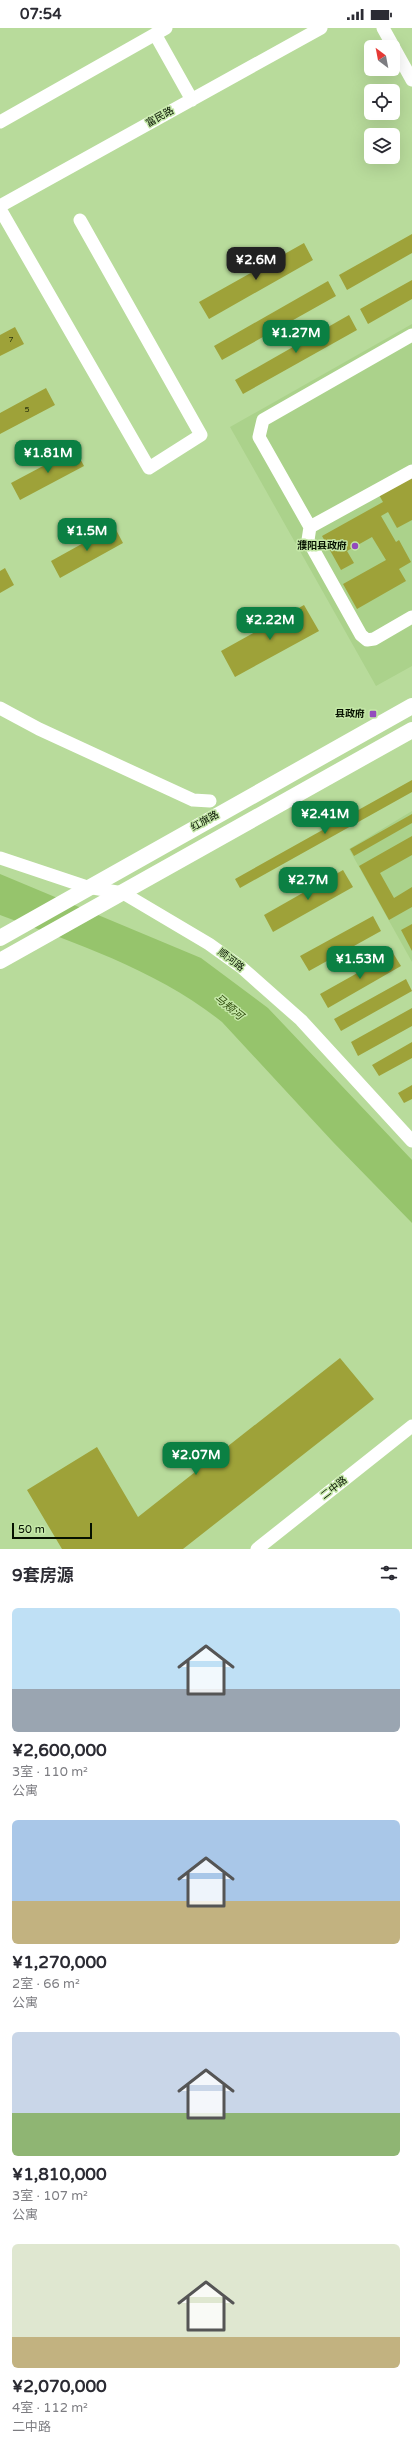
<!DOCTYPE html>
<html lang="zh">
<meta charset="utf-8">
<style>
body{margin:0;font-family:"Varela Round","Noto Sans SC",sans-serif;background:#f7f7f7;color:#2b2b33;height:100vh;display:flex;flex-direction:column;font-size:15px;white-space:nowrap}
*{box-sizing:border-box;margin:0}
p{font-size:13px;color:#7c7c81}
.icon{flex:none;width:22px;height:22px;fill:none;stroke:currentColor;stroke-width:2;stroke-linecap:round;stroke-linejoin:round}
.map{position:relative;height:1521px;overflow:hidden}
.details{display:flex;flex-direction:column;background:#fff;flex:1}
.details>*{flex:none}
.needle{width:26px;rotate:328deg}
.controls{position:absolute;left:364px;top:12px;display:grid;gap:8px}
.controls a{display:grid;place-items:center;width:36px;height:36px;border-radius:6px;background:#fff;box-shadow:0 4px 16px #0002;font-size:20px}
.scale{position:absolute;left:12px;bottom:10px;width:80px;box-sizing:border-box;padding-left:4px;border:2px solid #061100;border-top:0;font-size:11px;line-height:14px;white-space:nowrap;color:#061100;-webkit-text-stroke:3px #c5e8a8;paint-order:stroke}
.price{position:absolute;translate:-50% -34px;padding:0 9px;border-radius:8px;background:#0b8043;color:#fff;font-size:13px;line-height:26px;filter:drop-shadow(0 1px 2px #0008)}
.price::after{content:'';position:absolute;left:50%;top:24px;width:12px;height:9px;margin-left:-6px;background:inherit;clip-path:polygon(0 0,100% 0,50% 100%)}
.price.selected{background:#222;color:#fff}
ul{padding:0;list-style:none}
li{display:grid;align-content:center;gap:8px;height:212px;padding:0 12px}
li span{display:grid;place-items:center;height:124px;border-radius:6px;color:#555}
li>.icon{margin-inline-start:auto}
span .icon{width:72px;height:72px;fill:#fffc;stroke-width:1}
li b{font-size:17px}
h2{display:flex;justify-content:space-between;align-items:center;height:48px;padding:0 12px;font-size:17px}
.status{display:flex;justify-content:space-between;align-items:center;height:28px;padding:0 20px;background:#fff;direction:ltr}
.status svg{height:11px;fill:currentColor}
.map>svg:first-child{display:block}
</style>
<div class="status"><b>07:54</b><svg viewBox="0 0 49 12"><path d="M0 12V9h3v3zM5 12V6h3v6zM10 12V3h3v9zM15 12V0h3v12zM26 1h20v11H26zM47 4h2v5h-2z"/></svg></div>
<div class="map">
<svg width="412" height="1521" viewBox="0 0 412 1521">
<rect width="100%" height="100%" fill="#b8db9b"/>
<path fill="#abd28b" d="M412,296V638L376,658L230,399Z
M412,783V934L349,821Z"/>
<path fill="#96c46c" d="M0,846L201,930L268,980L412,1132V1195L333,1114L222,994C157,942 77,916 0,887Z"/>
<path fill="#9ea239" d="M412,206V225L347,262L339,247Z
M304,215L313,232L209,291L199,274Z
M412,252V271L368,296L360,281Z
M328,253L336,268L222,332L214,318Z
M349,287L357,302L243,366L235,352Z
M15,299L24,316L0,328V307Z
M46,360L55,377L0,406V385Z
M75,421L84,438L20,472L11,455Z
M412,449V492L397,500L388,484L381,488L396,514L399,512L411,534L399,541L406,553L357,581L343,556L386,532L372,509L347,523L354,535L341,542L322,508L383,474L379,467Z
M114,498L123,515L60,550L51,533Z
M5,540L14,557L0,565V543Z
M304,577L319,603L235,649L221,623Z
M412,752V764L240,860L235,851Z
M412,786V795L354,828L350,821Z
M412,808V827L380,845L394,870L412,859V879L389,892L359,838Z
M343,842L353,859L273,904L264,887Z
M373,888L381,903L309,943L300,928Z
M412,896V923L401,902Z
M393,925L401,938L328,980L320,966Z
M406,951L412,963L341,1003L334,991Z
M412,980V998L358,1028L351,1014Z
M412,1014V1030L379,1048L372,1037Z
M412,1057V1071L404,1075L398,1065Z
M340,1330L374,1371L183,1521H62L27,1462L97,1419L138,1489Z"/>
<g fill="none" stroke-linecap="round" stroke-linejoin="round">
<path stroke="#fff" stroke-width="13" d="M383,0L412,52
M155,6L192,72
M0,94L166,0
M0,178L321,0
M0,181L149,440L201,407L80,192
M412,443L310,499L308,512L361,607L367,612L374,611L412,589
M310,499L259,409L263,392L412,307
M0,680L39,701L193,772L210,773
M0,830L87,859L123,865L209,916L241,939L301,992L412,1113
M257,1521L412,1398"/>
<path stroke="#fff" stroke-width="16" d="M0,910L412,678
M0,933L412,702"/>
</g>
<g fill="#944bbd" stroke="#c5e8a8" stroke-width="1.5">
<circle cx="355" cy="518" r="4"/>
<rect x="369" y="682" width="8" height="8" rx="2"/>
</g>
<g text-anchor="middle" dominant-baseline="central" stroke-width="3" stroke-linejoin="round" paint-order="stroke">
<g font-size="8" fill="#2c350e">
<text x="11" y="311">7</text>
<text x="27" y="381">5</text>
</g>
<g font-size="10" fill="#061100" stroke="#c5e8a8">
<text transform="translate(160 89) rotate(-29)">富民路</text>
<text transform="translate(205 793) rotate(-29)">红旗路</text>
<text transform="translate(231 932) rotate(37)">顺河路</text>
<text transform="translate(334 1460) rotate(-38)">二中路</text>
</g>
<g font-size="10" font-weight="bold" fill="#061100" stroke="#c5e8a8" text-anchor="end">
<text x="347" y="518">濮阳县政府</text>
<text x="365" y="686">县政府</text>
</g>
<g font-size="11" font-style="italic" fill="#2c4808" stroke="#c5e8a8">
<text transform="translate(229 979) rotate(39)">马颊河</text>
</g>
</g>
</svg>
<div class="controls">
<a><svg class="needle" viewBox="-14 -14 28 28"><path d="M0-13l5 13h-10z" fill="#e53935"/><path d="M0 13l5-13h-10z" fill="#7c7c81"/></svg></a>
<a><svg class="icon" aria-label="locate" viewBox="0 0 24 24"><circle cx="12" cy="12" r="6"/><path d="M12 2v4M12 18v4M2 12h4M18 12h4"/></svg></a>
<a><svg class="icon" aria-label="layers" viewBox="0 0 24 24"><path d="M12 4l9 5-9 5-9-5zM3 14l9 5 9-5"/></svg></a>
</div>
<div class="scale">50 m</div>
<b class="price selected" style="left:256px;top:253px">¥2.6M</b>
<b class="price" style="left:296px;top:326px">¥1.27M</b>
<b class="price" style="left:48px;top:446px">¥1.81M</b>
<b class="price" style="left:87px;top:524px">¥1.5M</b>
<b class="price" style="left:270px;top:613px">¥2.22M</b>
<b class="price" style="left:325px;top:807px">¥2.41M</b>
<b class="price" style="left:308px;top:873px">¥2.7M</b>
<b class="price" style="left:360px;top:952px">¥1.53M</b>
<b class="price" style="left:196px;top:1448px">¥2.07M</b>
</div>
<section class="details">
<h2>9套房源<svg class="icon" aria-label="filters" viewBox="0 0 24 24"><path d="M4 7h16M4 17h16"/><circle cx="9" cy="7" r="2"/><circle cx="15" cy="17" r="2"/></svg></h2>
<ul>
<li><span style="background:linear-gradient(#bfe0f5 65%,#9aa5b1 0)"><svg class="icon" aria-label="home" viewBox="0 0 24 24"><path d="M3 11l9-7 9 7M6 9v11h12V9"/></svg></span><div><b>¥2,600,000</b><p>3室 · 110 m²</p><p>公寓</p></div></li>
<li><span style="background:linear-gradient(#a9c7e8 65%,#c2b280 0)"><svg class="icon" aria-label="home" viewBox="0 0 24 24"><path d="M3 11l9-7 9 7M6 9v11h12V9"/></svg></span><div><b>¥1,270,000</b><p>2室 · 66 m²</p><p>公寓</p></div></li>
<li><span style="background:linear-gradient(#c9d6e8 65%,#8fb573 0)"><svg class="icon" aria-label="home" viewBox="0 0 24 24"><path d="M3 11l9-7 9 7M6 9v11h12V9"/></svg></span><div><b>¥1,810,000</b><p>3室 · 107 m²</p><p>公寓</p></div></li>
<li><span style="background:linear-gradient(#dfe7d0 75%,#c2b280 0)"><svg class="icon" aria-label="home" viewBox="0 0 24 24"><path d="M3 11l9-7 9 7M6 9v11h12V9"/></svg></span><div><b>¥2,070,000</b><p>4室 · 112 m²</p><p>二中路</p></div></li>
</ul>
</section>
